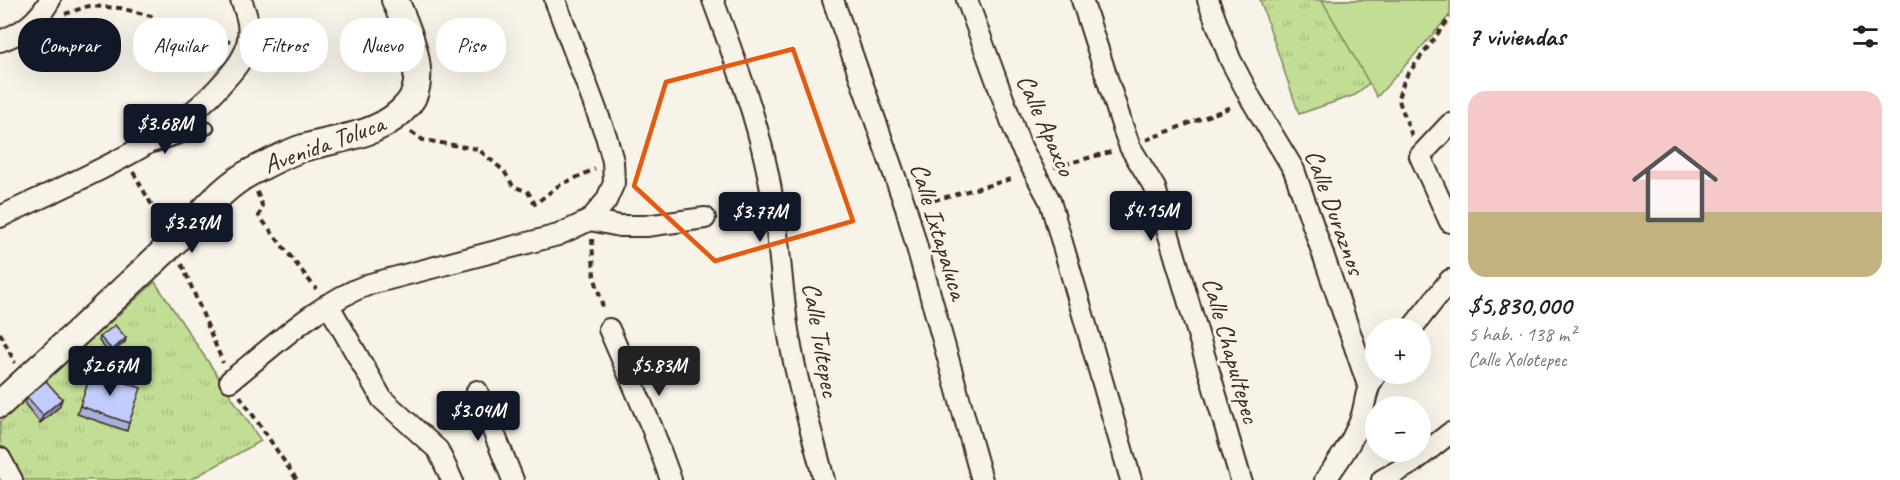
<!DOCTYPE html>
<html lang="es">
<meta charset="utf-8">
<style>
body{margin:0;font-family:Caveat,sans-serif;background:#f6f6f6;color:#222;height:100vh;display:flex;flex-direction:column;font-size:22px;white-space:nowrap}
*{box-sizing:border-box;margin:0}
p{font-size:20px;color:#767676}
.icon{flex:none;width:33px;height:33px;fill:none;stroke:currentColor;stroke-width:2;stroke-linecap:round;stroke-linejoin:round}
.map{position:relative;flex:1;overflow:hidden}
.details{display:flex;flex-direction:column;background:#fff;width:450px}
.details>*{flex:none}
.top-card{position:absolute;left:18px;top:18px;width:570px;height:54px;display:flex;gap:12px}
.controls{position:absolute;left:1365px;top:318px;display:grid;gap:12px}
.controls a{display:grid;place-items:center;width:66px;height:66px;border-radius:50%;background:#fff;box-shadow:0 6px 24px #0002;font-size:30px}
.price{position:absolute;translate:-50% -51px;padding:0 14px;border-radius:6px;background:#111827;color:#fff;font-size:20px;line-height:39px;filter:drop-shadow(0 2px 3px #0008)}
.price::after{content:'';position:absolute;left:50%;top:36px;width:18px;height:14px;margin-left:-9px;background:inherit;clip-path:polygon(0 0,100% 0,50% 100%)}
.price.current{background:#222;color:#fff}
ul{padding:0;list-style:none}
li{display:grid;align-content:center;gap:12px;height:318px;padding:0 18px}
li span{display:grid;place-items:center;height:186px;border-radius:18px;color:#555}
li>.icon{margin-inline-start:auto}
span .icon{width:108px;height:108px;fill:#fffc;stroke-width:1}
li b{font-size:26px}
h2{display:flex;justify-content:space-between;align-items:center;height:72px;padding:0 18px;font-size:26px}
.tag{padding:0 21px;border-radius:24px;background:#fff;box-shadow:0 6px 24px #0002;font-size:21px;line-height:54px}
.tag.current{background:#111827;color:#fff}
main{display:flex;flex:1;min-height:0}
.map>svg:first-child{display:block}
</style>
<main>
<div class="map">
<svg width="1450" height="480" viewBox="0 0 1450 480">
<defs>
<pattern id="grass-tufts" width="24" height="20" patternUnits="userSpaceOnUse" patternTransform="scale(1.5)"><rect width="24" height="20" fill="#c2de95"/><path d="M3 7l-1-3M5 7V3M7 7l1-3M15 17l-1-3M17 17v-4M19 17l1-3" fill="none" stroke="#a8bf80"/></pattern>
</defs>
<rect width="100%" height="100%" fill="#f7f3e8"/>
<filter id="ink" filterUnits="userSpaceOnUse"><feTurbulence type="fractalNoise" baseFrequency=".0167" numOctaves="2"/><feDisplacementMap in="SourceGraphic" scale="12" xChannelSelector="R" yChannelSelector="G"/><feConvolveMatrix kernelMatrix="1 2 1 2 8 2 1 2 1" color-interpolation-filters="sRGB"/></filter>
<g filter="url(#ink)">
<path fill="url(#grass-tufts)" stroke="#7e845a" stroke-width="1.5" d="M1260,0H1445L1431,30L1355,95L1299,114Z
M155,282L261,441L190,480H19L0,450V422Z"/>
<path fill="#c2de95" stroke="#7e845a" stroke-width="1.5" d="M1322,0H1450V15L1377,97Z"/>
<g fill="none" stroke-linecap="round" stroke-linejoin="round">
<defs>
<path id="service" d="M155,146L208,128"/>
<path id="minor" d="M713,0C733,55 754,109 766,165C778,218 780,271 787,324C795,377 811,429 824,480
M833,0L906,208L982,480
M967,0L1020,145L1050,201L1131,480
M1082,0L1123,128L1130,147L1155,188L1241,480
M1208,0L1230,59L1251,99L1294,170L1368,385
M0,41C23,33 38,21 50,0
M1450,124L1420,156L1450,222
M0,217C76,180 171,145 226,79C235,69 245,57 247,44C251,28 247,15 241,0
M590,220L620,226H646L705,218
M328,304L382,399L438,450L452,480
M1412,328L1450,280
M609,329L652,428L671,480
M230,381C274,346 317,303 370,284L558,235L590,220L606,201L614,183L613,161L606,136L555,0
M477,391L513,480
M0,458L12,480
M1325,480C1338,462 1350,445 1359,424C1366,407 1364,390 1375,376
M1382,480L1412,463L1450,433"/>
<path id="tertiary" d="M0,404C58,351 116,297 173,243C198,219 222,186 253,171C269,163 287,153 303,148C341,137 383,136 409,103C430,77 406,26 395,0"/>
</defs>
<use href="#service" stroke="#3b2a1e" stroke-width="15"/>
<use href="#minor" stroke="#3b2a1e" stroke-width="24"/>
<use href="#tertiary" stroke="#3b2a1e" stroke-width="30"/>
<path stroke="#3b2a1e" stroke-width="4" stroke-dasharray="6 4.5" stroke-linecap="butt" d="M65,14L88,6L120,8L151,16L170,28L230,42
M411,132L423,140L478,149L504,171L513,186L528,192L535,204L558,186L595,169
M1412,136L1398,98L1405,78L1450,17
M1146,140L1234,106
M1054,167L1111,152
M133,172L162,223
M257,192L262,205L259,216L316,289
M924,203L1015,178
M592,239L594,275L604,311
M182,264L223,363
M0,333L15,363
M240,396L297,480"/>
<use href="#service" stroke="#f7f3e8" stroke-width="10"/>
<use href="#minor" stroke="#f7f3e8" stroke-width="20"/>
<use href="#tertiary" stroke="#f7f3e8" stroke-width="26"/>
</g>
<path fill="#a8afda" stroke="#3b2a1e" stroke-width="1.5" d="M100,337L125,342L110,354L99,341Z
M92,371L129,423L127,431L77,414Z
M27,397L62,399L59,407L40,423L25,404Z"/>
<path fill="#888fb2" stroke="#3b2a1e" stroke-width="1.5" d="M126,338L125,342L110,354L112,350Z
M62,399L59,407L40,423L43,415Z"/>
<path fill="#c3ccfe" stroke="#3b2a1e" stroke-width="1.5" d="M115,325L126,338L112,350L100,337Z
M92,371L141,388L129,423L80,406Z
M46,381L62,399L43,415L27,397Z"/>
</g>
<path fill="none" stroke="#e8590c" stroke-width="4.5" stroke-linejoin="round" d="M793,49L853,221L715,261L634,186L666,82Z"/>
<g text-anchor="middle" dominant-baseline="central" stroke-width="6" stroke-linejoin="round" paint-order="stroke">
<g font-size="26" fill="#3b2a1e" stroke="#f7f3e8">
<text transform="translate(1046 125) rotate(66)">Calle Apaxco</text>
<text transform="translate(324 144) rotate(-20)">Avenida Toluca</text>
<text transform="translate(1335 212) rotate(70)">Calle Duraznos</text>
<text transform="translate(939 231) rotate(73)">Calle Ixtapaluca</text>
<text transform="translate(821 340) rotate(80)">Calle Tultepec</text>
<text transform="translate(1231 350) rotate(74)">Calle Chapultepec</text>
</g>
</g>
</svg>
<div class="controls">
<a>+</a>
<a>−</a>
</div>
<b class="price" style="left:165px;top:155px">$3.68M</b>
<b class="price" style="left:1151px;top:242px">$4.15M</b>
<b class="price" style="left:760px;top:243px">$3.77M</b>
<b class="price" style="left:192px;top:254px">$3.29M</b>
<b class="price" style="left:110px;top:397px">$2.67M</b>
<b class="price current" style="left:659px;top:397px">$5.83M</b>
<b class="price" style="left:478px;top:442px">$3.04M</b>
<div class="top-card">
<a class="tag current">Comprar</a>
<a class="tag">Alquilar</a>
<a class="tag">Filtros</a>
<a class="tag">Nuevo</a>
<a class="tag">Piso</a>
</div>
</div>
<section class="details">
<h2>7 viviendas<svg class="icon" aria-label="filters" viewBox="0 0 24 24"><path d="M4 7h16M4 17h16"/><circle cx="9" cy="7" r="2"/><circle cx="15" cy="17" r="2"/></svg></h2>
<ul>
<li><span style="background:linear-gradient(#f6c9c9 65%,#c2b280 0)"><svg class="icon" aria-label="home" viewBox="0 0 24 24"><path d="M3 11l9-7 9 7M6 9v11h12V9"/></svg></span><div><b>$5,830,000</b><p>5 hab. · 138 m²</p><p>Calle Xolotepec</p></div></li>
</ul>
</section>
</main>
